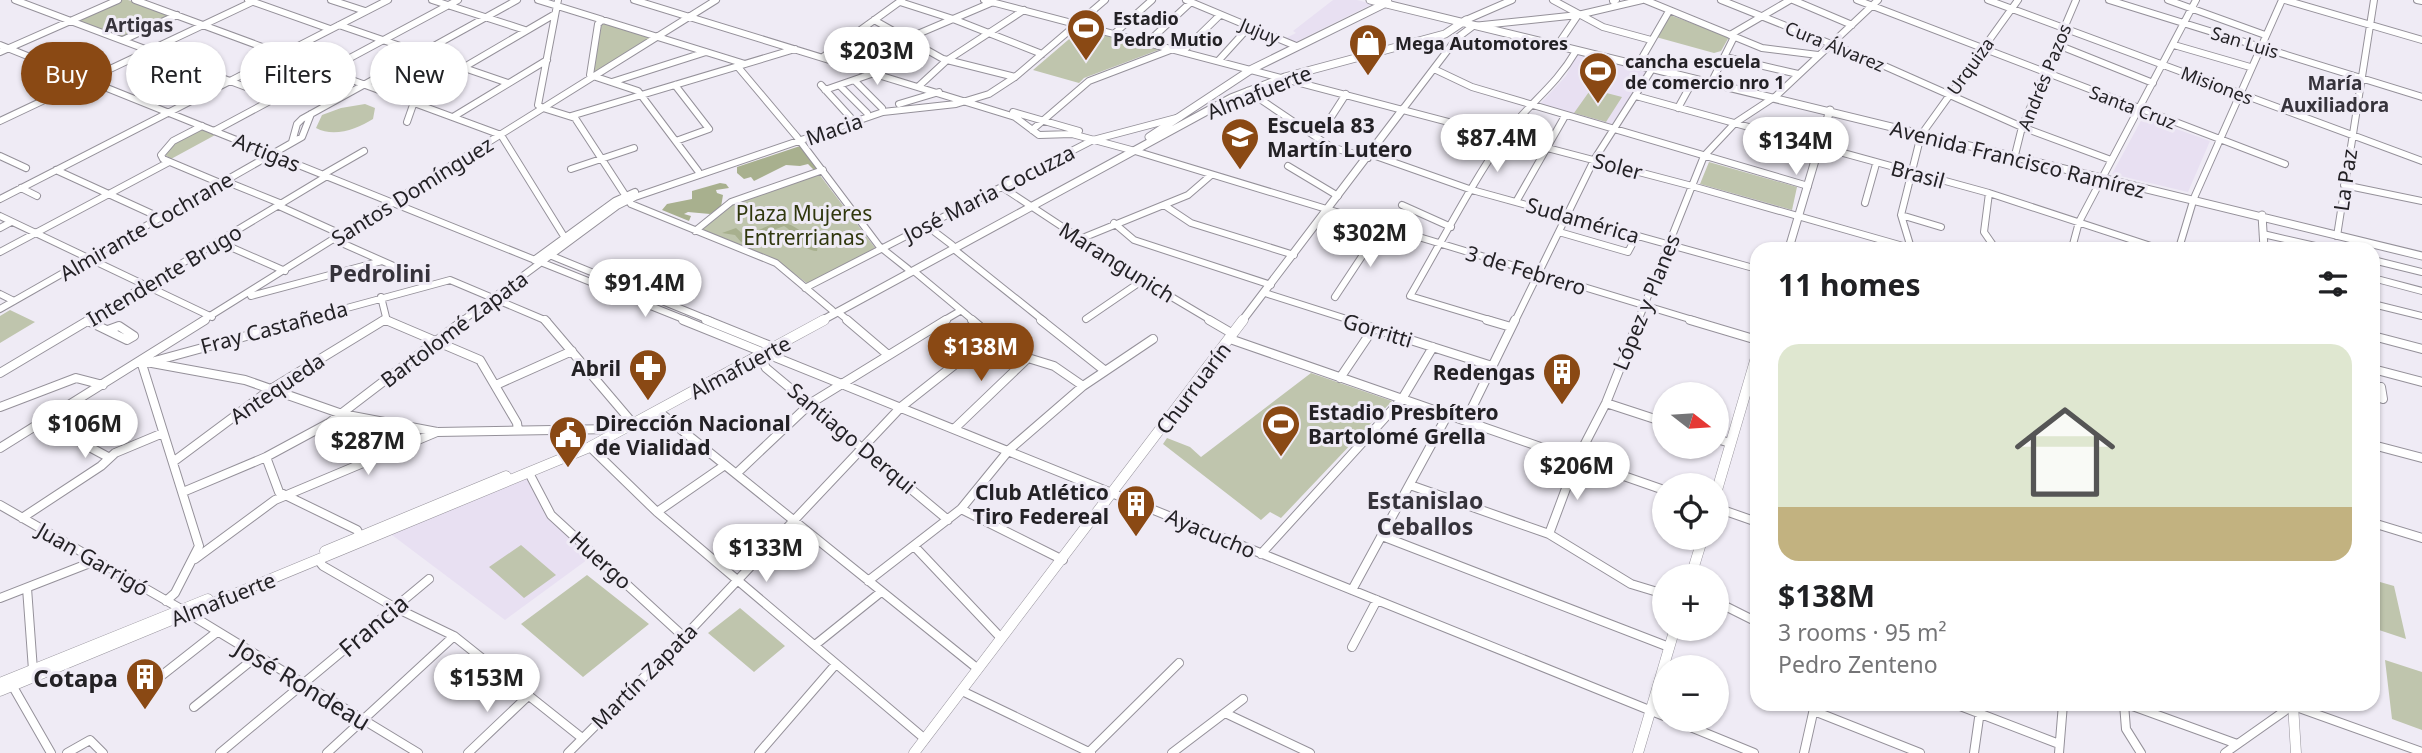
<!DOCTYPE html>
<meta charset="utf-8">
<style>
body{margin:0;font-family:"Noto Sans",sans-serif;background:#f6f6f6;color:#202124;height:100vh;display:flex;flex-direction:column;font-size:26px;white-space:nowrap}
*{box-sizing:border-box;margin:0}
p{font-size:23px;color:#757577}
.icon{flex:none;width:38px;height:38px;fill:none;stroke:currentColor;stroke-width:2;stroke-linecap:round;stroke-linejoin:round}
.map{position:relative;flex:1;overflow:hidden}
.panel{position:absolute;left:1750px;top:242px;width:630px;height:469px;display:flex;flex-direction:column;background:#fff;border-radius:21px;box-shadow:0 2px 5px #0004}
.panel>*{flex:none}
.banner{position:absolute;left:21px;top:42px;width:665px;height:63px;display:flex;gap:14px}
.needle{width:46px;rotate:107deg}
.tools{position:absolute;left:1652px;top:382px;display:grid;gap:14px}
.tools a{display:grid;place-items:center;width:77px;height:77px;border-radius:50%;background:#fff;box-shadow:0 2px 5px #0004;font-size:35px}
.price{position:absolute;translate:-50% -60px;padding:0 16px;border-radius:24px;background:#fff;color:#222;font-size:23px;line-height:46px;filter:drop-shadow(0 2px 4px #0008)}
.price::after{content:'';position:absolute;left:50%;top:42px;width:21px;height:16px;margin-left:-10px;background:inherit;clip-path:polygon(0 0,100% 0,50% 100%)}
.price.selected{background:#8a4914;color:#fff}
ul{padding:0;list-style:none}
li{display:grid;align-content:center;gap:14px;height:371px;padding:0 28px}
li+li{border-top:2px solid #e0e0e0}
li span{display:grid;place-items:center;height:217px;border-radius:21px;color:#555}
li>.icon{margin-inline-start:auto}
span .icon{width:126px;height:126px;fill:#fffc;stroke-width:1}
li b{font-size:30px}
h2{display:flex;justify-content:space-between;align-items:center;height:84px;padding:0 28px;font-size:30px}
.pill{padding:0 24px;border-radius:32px;background:#fff;box-shadow:0 2px 5px #0004;font-size:24px;line-height:63px}
.pill.selected{background:#8a4914;color:#fff}
.map>svg:first-child{display:block}
</style>
<div class="map">
<svg width="2422" height="753" viewBox="0 0 2422 753">
<rect width="100%" height="100%" fill="#efebf5"/>
<path fill="#e8e0f2" d="M1333,0H1357L1372,4L1294,43L1284,39L1296,33L1293,31Z
M1577,54L1648,70L1610,127L1539,105L1566,76Z
M2143,117L2210,141L2188,192L2112,174Z
M529,473L551,515L595,554L505,620L388,532Z"/>
<path fill="#bfc5ad" d="M122,0H128L171,15L125,38L77,20Z
M1670,15L1729,37L1721,51L1714,53L1656,37Z
M602,22L651,38L593,73Z
M1082,28L1161,49L1084,78L1079,83L1033,70Z
M1591,89L1622,97L1606,122L1574,113Z
M365,104L375,108L373,119C357,129 334,138 316,128L322,115L341,108Z
M201,128L217,134L171,159L165,155L177,140Z
M1709,162L1797,187L1792,210L1700,184Z
M819,174L876,249L808,284L777,261L701,229L730,204Z
M10,310L35,322L0,343V316Z
M1311,373L1392,401L1281,518L1270,512L1261,520L1163,444L1167,438L1190,447L1201,457Z
M521,545L556,575L524,598L489,567Z
M587,575L649,624L583,677L521,624Z
M2373,580L2394,586L2406,639L2373,628Z
M740,608L785,646L754,672L708,633Z
M2385,660L2422,672V730L2392,719Z"/>
<path fill="#a8b08e" d="M800,146L819,170L815,171L808,164L800,166L786,165L754,181L751,177L744,179L737,173V167Z
M720,183L726,184L729,188L716,190L717,193L723,195L721,207L710,214L688,212L684,214L691,216L689,221L662,210L667,204L692,199V191Z
M777,222C794,222 805,235 818,245L817,251C800,250 797,234 784,226L741,242L735,235L722,233L736,228L745,236Z"/>
<g fill="none" stroke-linecap="round" stroke-linejoin="round">
<defs>
<path id="minor-far1" d="M15,0L275,98
M135,0L501,135L565,238
M248,0L330,29
M331,0L365,11
M432,0L525,30
M538,0L745,64
M634,0L1015,117L1039,135L1072,134L1135,151L1696,321
M984,0L1692,186L1910,248
M1186,0L1296,46
M1553,0L1603,27L1651,40
M1645,0L1762,48L1818,55
M1721,0L1871,60L2022,127L2111,160
M1793,0L1852,25
M1857,0L2285,164
M1988,0L2422,161
M2109,0L2422,97
M2168,0L2265,35
M2285,0L2422,40
M2417,0L2422,1
M1613,1L1616,0
M900,2L953,19L1042,54
M602,20L598,24L590,75L638,91L698,171
M874,20L943,59L1015,77
M1466,20L1512,0
M339,25L508,83
M1115,33L1152,0
M1730,35L1790,0
M906,39L993,2
M123,40L177,15
M1148,42L1191,2
M0,45L540,262
M2058,45L2153,83
M2174,45L2250,67
M1557,46L1578,15
M1183,51L1220,15
M0,52L118,0
M823,57L902,0
M1725,57L1798,74
M1219,60L1249,27
M1639,63L1669,11
M738,67L797,137L879,246L908,269
M1434,69L1472,87L1808,186
M855,81L882,108
M612,82L706,52
M1711,83L1734,37
M675,85L709,129L676,141
M821,85L851,118
M840,86L867,113
M919,86L946,61L1024,10
M825,90L874,73
M1248,91L1331,147L1368,158
M1636,96L1989,193L2157,248
M408,100L555,14
M899,104L939,92
M543,108L575,118L631,204L776,263L832,310
M543,108L538,105L558,0
M1678,108L1694,79
M1403,109L1457,38L1473,26L1578,15L1642,0
M1013,112L1079,131
M571,116L795,49
M453,117L547,60
M0,121L252,2
M407,122L414,102
M202,126L173,141L161,155L163,159L220,183
M1032,130L1089,81L1173,49
M214,131L458,0
M1310,132L1326,125L1346,94
M292,142L297,124L302,119L517,0
M1370,154L1472,190L1757,269
M2015,155L2022,127L2076,0
M0,156L26,168
M1288,166L1338,196
M571,169L634,148
M56,170L161,218
M324,174L364,151
M225,181L282,204
M2344,185L2422,201
M1002,187L1143,280L1212,321
M21,188L37,196
M1989,193L1984,232L1995,248
M0,199L388,0
M1516,202L1565,116
M1865,203L1876,164
M1164,205L1191,223L1294,255
M1402,205L1451,227
M279,206L343,235
M1901,215L1941,227
M0,216L212,317
M1114,223L1134,240L1271,285
M927,226L952,245
M0,228L11,222
M695,231L731,202L823,170
M1559,232L1628,252L1637,235
M2263,234L2324,248
M2337,236L2374,0
M1080,239L1188,195L1210,176
M335,240L398,268
M219,242L285,271
M1911,248L1901,215L1921,135L2018,0
M2072,248L2079,222L2196,0
M2179,248L2194,198L2282,0
M955,250L1044,321
M0,252L169,162
M552,256L711,321
M534,260L615,201L635,192
M2373,260L2422,272
M543,263L688,321
M915,272L974,321
M2373,278L2422,291
M805,288L1093,140L1180,117
M1265,293L1353,321
M0,294L14,301
M251,296L382,261
M381,297L387,321
M1335,297L1382,226
M2373,304L2422,316
M0,309L302,137L311,114
M839,313L849,321
M1086,319L1143,280
M86,321L327,176
M202,321L716,0
M299,321L450,280L547,321
M381,321L385,319
M462,321L617,206L635,197L883,112L956,104L989,94L1015,77L1105,0
M943,321L960,311
M1493,321L1410,296C1441,243 1472,182 1507,133C1530,102 1555,87 1576,51
M1515,321L1594,160L1652,69
M1638,321L1704,156L1735,123L1776,96L1878,0"/>
<path id="minor" d="M386,320L480,360L517,423L518,430
M545,320L630,420
M683,320L1664,716
M706,320L768,345L762,360L766,368L948,520
M847,320L887,354
M972,320L991,336L1028,358L1054,366L1083,386
M1041,320L1104,370
M1209,320L1233,334
M1348,320L1492,366
M1487,320L1511,327
M1690,320L1757,340
M88,321L127,340L134,336L119,326L108,330
M2373,336L2422,349
M1230,339L1664,490
M151,362L305,320
M2373,369L2422,382
M0,373L89,320
M1340,378L1373,329
M496,385L572,351
M2373,396L2383,399L2381,387
M1606,403L1664,422
M0,407L76,378L103,385
M658,411L978,669
M1466,420L1515,320
M43,422L108,457
M955,428L1028,358
M1717,439L1730,443
M2373,445L2422,458
M590,447L657,512L925,739
M0,448L205,320
M266,457L279,492L357,530L360,536
M173,462L271,389L384,320
M529,473L551,515L684,637
M737,473L811,403L946,320
M1410,485L1549,534L1631,584L1664,594
M183,492L266,457L329,423L464,320
M0,505L181,609L418,753
M1717,508L1757,522
M961,509L1063,560
M657,512L725,465
M22,518L101,466L115,453L163,433
M2373,523L2422,538
M1549,534L1577,459L1606,403L1639,320
M1382,536L1669,647
M915,547L1001,638
M1261,554L1402,399L1433,347
M195,559L275,500L437,432
M318,560L323,566L394,607L454,636L582,738
M868,581L961,509L1009,450L1083,386L1153,339
M27,588L33,670
M1352,590L1448,414
M0,598L95,561
M166,601L175,593L199,546L141,361L245,380L342,414L437,432L613,429
M1717,602L1757,622
M815,645L881,592
M1352,647L1377,600
M161,676L217,632
M12,685L51,753
M962,691L1091,753
M1955,704L2059,744
M2124,704L2126,729L2141,753
M2127,704L2237,744
M2288,704L2422,752
M194,707L257,656
M1814,711L1920,753
M1225,713L1310,753
M1671,719L1754,753
M1089,752L1179,663
M67,753L90,740L103,753
M220,753L429,579
M327,753L454,636
M468,753L528,696
M568,753L684,637L901,407L991,336
M759,753L836,664
M1172,753L1243,699
M1804,753L1815,704
M1974,753L1981,704
M2059,753L2063,704
M2225,753L2293,705"/>
<path id="major-far1" d="M1370,0L2422,256
M1149,137L1252,69L1388,2
M2262,215L2264,248
M1789,248L1830,110
M821,321L1231,98L1285,77L1445,34L1466,20
M1242,321L1403,109"/>
<path id="major" d="M1717,490L1757,354
M325,551L506,476
M1691,576L1703,537
M0,683L208,599
M0,691L590,447L824,320
M2293,704L2296,753
M914,753L1243,320
M1638,753L1675,628"/>
</defs>
<use href="#minor-far1" stroke="#95919a" stroke-width="8"/>
<use href="#minor" stroke="#95919a" stroke-width="10"/>
<use href="#major-far1" stroke="#95919a" stroke-width="9"/>
<use href="#major" stroke="#95919a" stroke-width="11"/>
<use href="#minor-far1" stroke="#fff" stroke-width="6"/>
<use href="#minor" stroke="#fff" stroke-width="8"/>
<use href="#major-far1" stroke="#fff" stroke-width="7"/>
<use href="#major" stroke="#fff" stroke-width="10"/>
</g>
<defs>
<symbol id="stadium-pin" viewBox="-11 -11 22 30"><path d="M0 17L-7.5 6A9.5 9.5 0 1 1 7.5 6Z" fill="#8a4914" stroke="#efebf5"/><path d="M0-5a6.5 5 0 1 0 0 10a6.5 5 0 1 0 0-10ZM-3.5-1.8h7v3.6h-7Z" fill="#fff"/></symbol>
<symbol id="shop-pin" viewBox="-11 -11 22 30"><path d="M0 17L-7.5 6A9.5 9.5 0 1 1 7.5 6Z" fill="#8a4914" stroke="#efebf5"/><path d="M-5-2.5h2.3a2.7 3.5 0 0 1 5.4 0H5L5.5 6h-11ZM-1.5-2.5h3a1.5 2.3 0 0 0-3 0Z" fill="#fff"/></symbol>
<symbol id="school-pin" viewBox="-11 -11 22 30"><path d="M0 17L-7.5 6A9.5 9.5 0 1 1 7.5 6Z" fill="#8a4914" stroke="#efebf5"/><path d="M0-5L7-2L0 1L-7-2ZM-4 1L0 2.5L4 1V4Q0 6-4 4Z" fill="#fff"/></symbol>
<symbol id="pharmacy-pin" viewBox="-11 -11 22 30"><path d="M0 17L-7.5 6A9.5 9.5 0 1 1 7.5 6Z" fill="#8a4914" stroke="#efebf5"/><path d="M-2-6h4v4h4v4h-4v4h-4v-4h-4v-4h4Z" fill="#fff"/></symbol>
<symbol id="building-pin" viewBox="-11 -11 22 30"><path d="M0 17L-7.5 6A9.5 9.5 0 1 1 7.5 6Z" fill="#8a4914" stroke="#efebf5"/><path d="M-4-6H4V6H1V3H-1V6H-4ZM-2.5-4.3h1.7v1.8h-1.7ZM.8-4.3h1.7v1.8H.8ZM-2.5-1h1.7V.8h-1.7ZM.8-1h1.7V.8H.8Z" fill="#fff"/></symbol>
<symbol id="civic-pin" viewBox="-11 -11 22 30"><path d="M0 17L-7.5 6A9.5 9.5 0 1 1 7.5 6Z" fill="#8a4914" stroke="#efebf5"/><path d="M-.6-6.5H3V-4.5H.6V-3L4-1V1h2V6H-6V1h2V-1L-.6-3ZM-1.2 2.5V6h2.4V2.5Z" fill="#fff"/></symbol>
</defs>
<g fill-rule="evenodd">
<use href="#stadium-pin" x="1064" y="6" width="44" height="60"/>
<use href="#shop-pin" x="1346" y="21" width="44" height="60"/>
<use href="#stadium-pin" x="1576" y="49" width="44" height="60"/>
<use href="#school-pin" x="1218" y="115" width="44" height="60"/>
<use href="#pharmacy-pin" x="626" y="346" width="44" height="60"/>
<use href="#building-pin" x="1540" y="350" width="44" height="60"/>
<use href="#stadium-pin" x="1259" y="402" width="44" height="60"/>
<use href="#civic-pin" x="546" y="413" width="44" height="60"/>
<use href="#building-pin" x="1114" y="482" width="44" height="60"/>
<use href="#building-pin" x="123" y="655" width="44" height="60"/>
</g>
<g text-anchor="middle" dominant-baseline="central" stroke-width="6" stroke-linejoin="round" paint-order="stroke">
<g font-size="18" font-weight="bold" fill="#232125" stroke="#efebf5" text-anchor="start">
<text x="1113" y="18">Estadio<tspan x="1113" dy="21">Pedro Mutio</tspan></text>
<text x="1395" y="43">Mega Automotores</text>
<text x="1625" y="61">cancha escuela<tspan x="1625" dy="21">de comercio nro 1</tspan></text>
</g>
<g font-size="18" fill="#232125" stroke="#efebf5">
<text transform="translate(1260 31) rotate(23)">Jujuy</text>
<text transform="translate(2245 42) rotate(17)">San Luis</text>
<text transform="translate(1835 46) rotate(22)">Cura Álvarez</text>
<text transform="translate(1970 66) rotate(-54)">Urquiza</text>
<text transform="translate(2044 77) rotate(-68)">Andrés Pazos</text>
<text transform="translate(2217 85) rotate(21)">Misiones</text>
<text transform="translate(2133 107) rotate(21)">Santa Cruz</text>
</g>
<g font-size="19" font-weight="bold" fill="#36333b" stroke="#efebf5">
<text x="139" y="25">Artigas</text>
<text x="2335" y="83">María<tspan x="2335" dy="22">Auxiliadora</tspan></text>
</g>
<g font-size="21" fill="#232125" stroke="#efebf5">
<text transform="translate(1259 92) rotate(-22)">Almafuerte</text>
<text transform="translate(834 129) rotate(-19)">Macia</text>
<text transform="translate(267 152) rotate(22)">Artigas</text>
<text transform="translate(2018 159) rotate(14)">Avenida Francisco Ramírez</text>
<text transform="translate(1618 166) rotate(15)">Soler</text>
<text transform="translate(1918 174) rotate(15)">Brasil</text>
<text transform="translate(2345 180) rotate(-82)">La Paz</text>
<text transform="translate(412 191) rotate(-32)">Santos Domínguez</text>
<text transform="translate(989 193) rotate(-27)">José Maria Cocuzza</text>
<text transform="translate(1583 220) rotate(16)">Sudamérica</text>
<text transform="translate(146 226) rotate(-30)">Almirante Cochrane</text>
<text transform="translate(1117 262) rotate(32)">Marangunich</text>
<text transform="translate(1526 270) rotate(17)">3 de Febrero</text>
<text transform="translate(164 275) rotate(-31)">Intendente Brugo</text>
<text transform="translate(1646 302) rotate(-68)">López y Planes</text>
<text transform="translate(274 327) rotate(-15)">Fray Castañeda</text>
<text transform="translate(454 329) rotate(-37)">Bartolomé Zapata</text>
<text transform="translate(1378 330) rotate(17)">Gorritti</text>
<text transform="translate(740 367) rotate(-28)">Almafuerte</text>
<text transform="translate(277 388) rotate(-34)">Antequeda</text>
<text transform="translate(1193 388) rotate(-53)">Churruarín</text>
<text transform="translate(852 438) rotate(40)">Santiago Derqui</text>
<text transform="translate(1211 533) rotate(23)">Ayacucho</text>
<text transform="translate(93 559) rotate(30)">Juan Garrigó</text>
<text transform="translate(601 560) rotate(42)">Huergo</text>
<text transform="translate(223 599) rotate(-22)">Almafuerte</text>
<text transform="translate(644 676) rotate(-45)">Martín Zapata</text>
</g>
<g font-size="21" font-weight="bold" fill="#232125" stroke="#efebf5" text-anchor="start">
<text x="1267" y="125">Escuela 83<tspan x="1267" dy="24">Martín Lutero</tspan></text>
<text x="621" y="368" text-anchor="end">Abril</text>
<text x="1535" y="372" text-anchor="end">Redengas</text>
<text x="1308" y="412">Estadio Presbítero<tspan x="1308" dy="24">Bartolomé Grella</tspan></text>
<text x="595" y="423">Dirección Nacional<tspan x="595" dy="24">de Vialidad</tspan></text>
<text x="1109" y="492" text-anchor="end">Club Atlético<tspan x="1109" dy="24">Tiro Federeal</tspan></text>
</g>
<g font-size="21" fill="#30370d" stroke="#efebf5">
<text x="804" y="213">Plaza Mujeres<tspan x="804" dy="24">Entrerrianas</tspan></text>
</g>
<g font-size="23" font-weight="bold" fill="#36333b" stroke="#efebf5">
<text x="380" y="273">Pedrolini</text>
<text x="1425" y="500">Estanislao<tspan x="1425" dy="26">Ceballos</tspan></text>
</g>
<g font-size="24" fill="#232125" stroke="#efebf5">
<text transform="translate(373 625) rotate(-40)">Francia</text>
<text transform="translate(303 684) rotate(31)">José Rondeau</text>
</g>
<g font-size="24" font-weight="bold" fill="#232125" stroke="#efebf5" text-anchor="end">
<text x="118" y="677">Cotapa</text>
</g>
</g>
</svg>
<div class="tools">
<a><svg class="needle" viewBox="-14 -14 28 28"><path d="M0-13l5 13h-10z" fill="#e53935"/><path d="M0 13l5-13h-10z" fill="#757577"/></svg></a>
<a><svg class="icon" aria-label="locate" viewBox="0 0 24 24"><circle cx="12" cy="12" r="6"/><path d="M12 2v4M12 18v4M2 12h4M18 12h4"/></svg></a>
<a>+</a>
<a>−</a>
</div>
<b class="price" style="left:877px;top:87px">$203M</b>
<b class="price" style="left:1497px;top:174px">$87.4M</b>
<b class="price" style="left:1796px;top:177px">$134M</b>
<b class="price" style="left:1370px;top:269px">$302M</b>
<b class="price" style="left:645px;top:319px">$91.4M</b>
<b class="price selected" style="left:981px;top:383px">$138M</b>
<b class="price" style="left:85px;top:460px">$106M</b>
<b class="price" style="left:368px;top:477px">$287M</b>
<b class="price" style="left:1577px;top:502px">$206M</b>
<b class="price" style="left:766px;top:584px">$133M</b>
<b class="price" style="left:487px;top:714px">$153M</b>
<div class="banner">
<a class="pill selected">Buy</a>
<a class="pill">Rent</a>
<a class="pill">Filters</a>
<a class="pill">New</a>
</div>
<section class="panel">
<h2>11 homes<svg class="icon" aria-label="filters" viewBox="0 0 24 24"><path d="M4 7h16M4 17h16"/><circle cx="9" cy="7" r="2"/><circle cx="15" cy="17" r="2"/></svg></h2>
<ul>
<li><span style="background:linear-gradient(#dfe7d0 75%,#c2b280 0)"><svg class="icon" aria-label="home" viewBox="0 0 24 24"><path d="M3 11l9-7 9 7M6 9v11h12V9"/></svg></span><div><b>$138M</b><p>3 rooms · 95 m²</p><p>Pedro Zenteno</p></div></li>
</ul>
</section>
</div>
